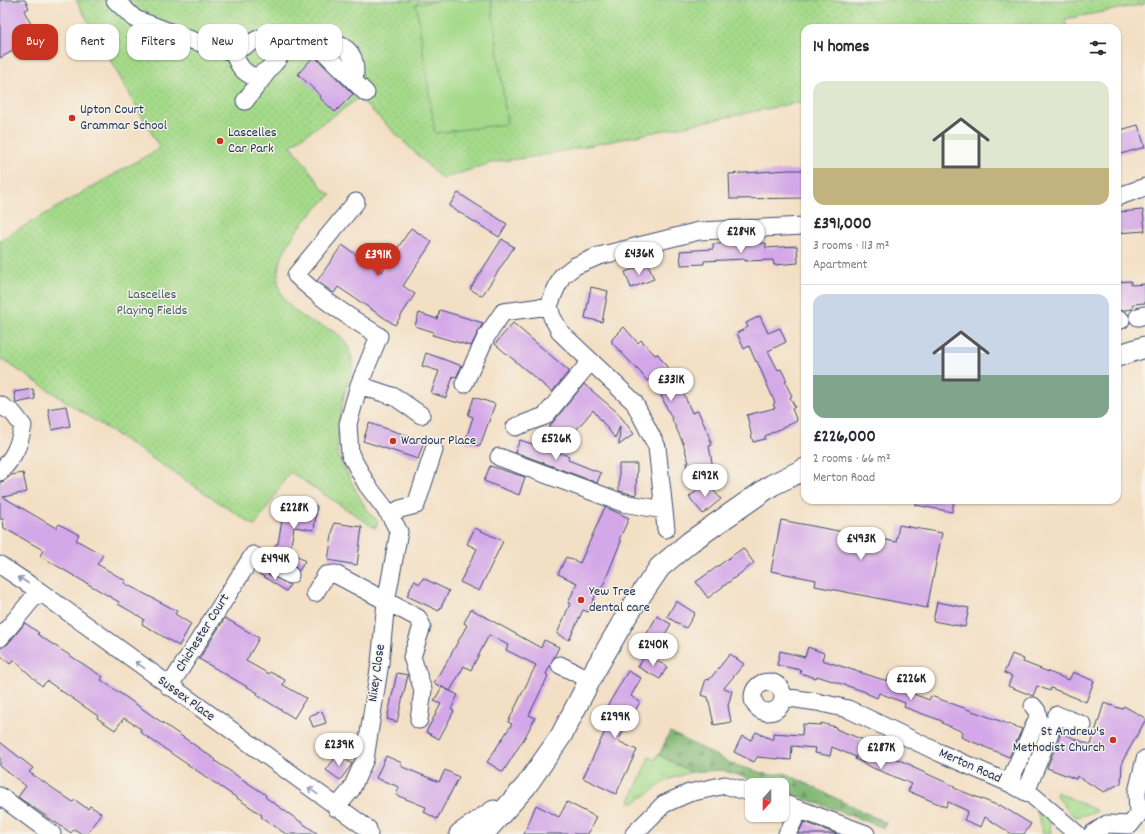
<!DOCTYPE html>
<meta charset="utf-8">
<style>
body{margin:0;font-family:Dekko,sans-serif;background:#f2f2f3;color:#2b2b33;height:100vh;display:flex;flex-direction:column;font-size:15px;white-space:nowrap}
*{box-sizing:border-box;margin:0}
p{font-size:13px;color:#7c7c81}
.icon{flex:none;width:22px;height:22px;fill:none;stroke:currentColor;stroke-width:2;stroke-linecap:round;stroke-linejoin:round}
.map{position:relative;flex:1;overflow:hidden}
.drawer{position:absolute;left:801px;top:24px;width:320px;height:480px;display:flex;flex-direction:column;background:#fff;border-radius:12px;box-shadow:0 1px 3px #0004}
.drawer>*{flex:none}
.hud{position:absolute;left:12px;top:24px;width:380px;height:36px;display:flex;gap:8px}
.needle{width:26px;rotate:201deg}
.fabs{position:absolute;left:745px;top:778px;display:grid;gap:8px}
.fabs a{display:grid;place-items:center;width:44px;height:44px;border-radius:8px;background:#fff;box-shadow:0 1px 3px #0004;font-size:20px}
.price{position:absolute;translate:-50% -34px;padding:0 9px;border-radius:14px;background:#fff;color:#222;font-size:13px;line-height:26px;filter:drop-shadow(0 1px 2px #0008)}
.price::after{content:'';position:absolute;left:50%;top:24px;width:12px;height:9px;margin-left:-6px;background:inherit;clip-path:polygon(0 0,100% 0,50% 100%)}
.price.active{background:#c8321e;color:#fff}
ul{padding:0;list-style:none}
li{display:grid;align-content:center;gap:8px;height:212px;padding:0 12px}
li+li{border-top:1px solid #e1e1e2}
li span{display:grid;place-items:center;height:124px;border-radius:12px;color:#555}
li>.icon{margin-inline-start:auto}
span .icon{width:72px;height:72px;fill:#fffc;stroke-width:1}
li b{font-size:17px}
h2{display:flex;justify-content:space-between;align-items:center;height:48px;padding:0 12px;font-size:17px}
.pill{padding:0 14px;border-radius:12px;background:#fff;box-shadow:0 1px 3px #0004;font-size:14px;line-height:36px}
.pill.active{background:#c8321e;color:#fff}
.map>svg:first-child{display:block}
</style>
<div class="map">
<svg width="1145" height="834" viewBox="0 0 1145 834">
<defs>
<pattern id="grass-tufts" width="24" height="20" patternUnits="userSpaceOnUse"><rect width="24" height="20" fill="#a5da8a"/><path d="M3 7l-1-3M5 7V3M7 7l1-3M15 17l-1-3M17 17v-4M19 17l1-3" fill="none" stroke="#8dbb7a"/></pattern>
<pattern id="forest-firs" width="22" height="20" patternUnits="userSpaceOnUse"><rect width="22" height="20" fill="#84ba76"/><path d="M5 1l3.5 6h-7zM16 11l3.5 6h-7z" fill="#6b9864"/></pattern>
<pattern id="park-dots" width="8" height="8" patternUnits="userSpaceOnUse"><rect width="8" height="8" fill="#a5da8a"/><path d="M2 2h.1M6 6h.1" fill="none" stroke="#8dbb7a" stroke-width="1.8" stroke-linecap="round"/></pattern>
</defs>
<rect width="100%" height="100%" fill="#f7f3e8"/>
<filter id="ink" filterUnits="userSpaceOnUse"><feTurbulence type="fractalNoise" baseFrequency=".025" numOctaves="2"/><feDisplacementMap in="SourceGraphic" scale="8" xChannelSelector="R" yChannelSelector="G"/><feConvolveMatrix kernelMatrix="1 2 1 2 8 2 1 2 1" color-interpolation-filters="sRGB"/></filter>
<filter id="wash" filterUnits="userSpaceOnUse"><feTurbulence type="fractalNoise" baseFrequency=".012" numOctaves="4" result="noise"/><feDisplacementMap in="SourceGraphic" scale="16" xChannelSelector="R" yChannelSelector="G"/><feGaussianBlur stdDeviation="0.9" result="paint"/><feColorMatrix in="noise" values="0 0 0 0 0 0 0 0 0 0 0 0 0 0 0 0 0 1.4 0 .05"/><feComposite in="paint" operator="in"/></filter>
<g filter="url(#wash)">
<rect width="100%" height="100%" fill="#f3dfc4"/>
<path fill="url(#grass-tufts)" stroke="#608474" d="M658,754L691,772L670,779L634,803L630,801L649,757L655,760Z
M1057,792L1096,810L1095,812L1077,817L1073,816L1056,796Z
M1040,808L1050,822L1051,834H1043L1037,812Z"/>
<path fill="url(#forest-firs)" stroke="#50746a" d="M670,732L732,764L769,775L785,773L886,823L884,828L782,790V785H768L722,770L691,772L659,755Z"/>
<path fill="url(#park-dots)" stroke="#608474" d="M76,0H1145V4L1065,19L1067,28H805V101L539,156L494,162L442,179L359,98L291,145L324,190L331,195C296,226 246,282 305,318C328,332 345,327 352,359C354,371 348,381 345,391C342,403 336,444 338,455C339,460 343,466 346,471C356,491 362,505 378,522L375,528L290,472L255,526L0,358V240L160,148Z"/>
<path fill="#a5da8a" stroke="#608474" d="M443,0H491L507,124L435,133L416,4Z"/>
<g id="blocks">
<path fill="#d4a8e8" d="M0,0H25L29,8L24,11L38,37L0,58Z
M314,56L353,94L335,112L320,98L321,96L298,74Z
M1138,125L1145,147L1117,155V131Z
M788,170H805V198L730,199L729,174Z
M458,193L507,224L499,237L449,206Z
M1143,210L1145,231L1117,233V212Z
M411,228L432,242L403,286L415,294L395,325L338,287L334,293L317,281L342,245L382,272Z
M502,239L514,247L482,296L470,289Z
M738,243L739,244L766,243V248L797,246L798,263L774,265L773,260L745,261V259L704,261V264L681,265L680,251L713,249V244Z
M648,264L654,279L631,288L625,272Z
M1131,281V285L1145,284V303L1133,304L1132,309L1118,311L1117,282Z
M591,287L608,291L602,322L585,318Z
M440,310L483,323L471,346L432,335L434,332L415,326L419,313L437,319Z
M760,316L768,333L780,328L786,342L768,351L778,370L781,369L787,381L785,382L792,396L790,397L795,407L792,409L797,421L765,436V439L753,442L747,415L775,408L773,404L775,403L757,361L756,362L749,346L744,349L737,333L748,327L746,323Z
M513,323L569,371L552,392L495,344Z
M624,327L638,343L641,340L655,355L658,354L671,373L675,370L684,382L680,385L692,413L698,411L707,431L712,445L709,446L714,474L689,478L686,463H689L683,443L661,395L650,379L647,381L641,373L612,343V339Z
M426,353L462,366L456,377L453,376L446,398L431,393L439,371L422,366Z
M584,384L617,412L634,434L619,445L620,426L615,438L593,410L566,442L549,427Z
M33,389L35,399L16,403L14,392Z
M474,397L495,404L480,446L465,442L473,417L468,415Z
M66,406L70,426L52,430L48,409Z
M369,423L424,441L418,459L363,441Z
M520,440L569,456L568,460L601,473L597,483L515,452Z
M619,464H637L636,495L619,491Z
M490,466L525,477L519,495L484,481Z
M23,473L27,492L3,497L56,528L59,524L79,535L76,540L103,555L97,564L126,581L124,583L177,611L175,614L191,624L179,646L142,624L144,619L118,604L119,602L40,556L43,550L4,528L3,519H0V482L4,481L11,475Z
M707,483L721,499L703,514L689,497Z
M916,500H954L952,512L916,505Z
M285,501L317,506L314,530L294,527L290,551L305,561L299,571L295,566L270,553L277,543L278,544Z
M605,507L629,518L619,540L621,541L600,593L597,592L588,612L583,610L569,640L557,634L570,604L568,603L577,583L558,574L566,557L580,563Z
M781,520L896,542L899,525L942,533L927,608L815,586L816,580L771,571Z
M334,523L362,527L357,565L328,560Z
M475,528L503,541L479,591L460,582L477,549L467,544Z
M743,548L754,563L708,598L696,582Z
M260,570L290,585L286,591L258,573Z
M423,578L449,591L439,611L407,596L414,581L420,584Z
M676,601L695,613L686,628L667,617Z
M937,602L969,608L965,627L933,621Z
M471,609L541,648L544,640L559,647L546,674L548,676L529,715L535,718L525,737L503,772L487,762L512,724L508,722L536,665L506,650L508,645L489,635L471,670L464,666L450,691L434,683L442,669H443L467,625L464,623Z
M657,616L671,624L655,651L642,642Z
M225,618L259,638L246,661L269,674L270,672L285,680L283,685L306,698L294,718L257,695L258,693L199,659Z
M25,623L39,633L37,634L103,677L101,680L216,760L215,761L266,795L265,797L318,834H286L261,817L262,815L140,732L141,729L124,718L115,730L97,718L98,716L47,681L42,686L14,660L10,664L0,655V648L8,644Z
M808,647L824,653L822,660L887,681L890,674L904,680L900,689L929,700L931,696L1022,729L1009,757L961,737L963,732L942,723V721L904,707L905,703L879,693L877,698L866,693V692L817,676L816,678L800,673L801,670L777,665L780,651L805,657Z
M646,654L667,667L660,679L638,667Z
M730,654L744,664L724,688L732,691L728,706L731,722L714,725L708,697L701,695L706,679L709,680Z
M1012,654L1024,659L1023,662L1069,680L1073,672L1094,681L1086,702L1051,688L1050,691L1037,686L1033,696L1008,686L1012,676L1004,673Z
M628,671L641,678L631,696L640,702L618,741L637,750L616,794L583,778L608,725L599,720Z
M397,673L408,675L397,722L387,719Z
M442,687L458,695L451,709L454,711L439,739L426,732L441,704L434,701Z
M1104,703L1122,709L1124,706L1145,718V721L1122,762L1121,783L1104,792L1077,776L1076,779L1047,768L1061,733L1091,745Z
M322,711L326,723L313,727L309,716Z
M821,723L836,727V729L896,753L894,758L913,766L912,767L954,786V788L999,806L1000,805L1031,824L1024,834H1012L985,817L981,827L964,820L968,811L948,802L946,807L908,791L912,784L873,768L855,759L856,757L832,747L830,756L815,753L816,748L792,746L791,760L757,757L754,762L734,752L742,736L751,740L756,732L773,740V733L802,735L803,724L821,725Z
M0,742L33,768L29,772L73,802L75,800L88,809L90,806L101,813L87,834H82L74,829L71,833L18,797L26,786L0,766Z
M338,754L352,764L340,780L326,770Z
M386,756L402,763L400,766L439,782L445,770L459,777L437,819L424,812L426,807L396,795L399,787L376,778Z
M567,802L596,817L588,834H524L536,805L559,817Z
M804,822L837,834H798Z"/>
</g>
</g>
<g filter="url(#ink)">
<use href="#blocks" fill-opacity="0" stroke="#3b496d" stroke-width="1"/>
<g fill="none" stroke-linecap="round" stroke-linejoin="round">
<defs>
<path id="minor" d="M115,0L135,19L194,41L233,52L260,38L268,40L285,48L315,43L366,93
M315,43C343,40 359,51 354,80
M233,52C238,64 242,73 255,77C270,70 277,62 285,48
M245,101L268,71
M1117,197L1145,187
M1138,317L1145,315
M1117,321L1121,320
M464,384L486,337L503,312L549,306
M359,385L395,397L421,415
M0,405L13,413L23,426C19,446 14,457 0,472
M515,427L545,416L590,362
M499,457L623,503L664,510
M390,515L400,509L416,505L434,450
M666,529L657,447L634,402L561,333L552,317L549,306L554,293L562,276L575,266L599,256L699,231L805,226
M0,565L39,591L368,829L369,834
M315,593L326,575L335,574L418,618L422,626L412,657L423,690L419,720
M0,638L39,591
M560,665L590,680
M753 697a15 15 0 1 1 30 0a15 15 0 1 1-30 0Z
M169,687L253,555L290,575
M783,697L817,702L848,709L940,753L1009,783L1032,795L1077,834
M1009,783L1038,717L1037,711L1033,706
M1026,792L1057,715L1083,725
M0,796L52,834
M782,803L866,834
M336,808L351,790L365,759L380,663L386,602L399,532L390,515L367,485L350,454L348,424L359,385L379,336C350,317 320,299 296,275L356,202
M634,834L664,804L689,793L725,785L752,793
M787,834L799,810
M1092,834L1107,824L1130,825L1138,815L1137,792L1145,759"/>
<path id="major" d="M1117,356L1145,347
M460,834L494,811
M483,834L526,786L561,736L595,670L627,615L660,567L690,542L772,485L805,469"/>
</defs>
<use href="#minor" stroke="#3b496d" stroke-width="19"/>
<use href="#major" stroke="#3b496d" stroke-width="23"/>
<use href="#minor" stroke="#fff" stroke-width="17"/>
<use href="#major" stroke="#fff" stroke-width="21"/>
</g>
<defs><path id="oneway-shaft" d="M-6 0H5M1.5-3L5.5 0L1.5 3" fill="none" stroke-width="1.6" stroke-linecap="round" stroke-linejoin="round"/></defs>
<g stroke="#8d97ae">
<use href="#oneway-shaft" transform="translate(23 580) rotate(-147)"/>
<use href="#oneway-shaft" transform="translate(140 665) rotate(-144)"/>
<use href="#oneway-shaft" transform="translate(313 791) rotate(-144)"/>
</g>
</g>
<g fill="#c8321e" stroke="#f7f3e8" stroke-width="1.5">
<circle cx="72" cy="118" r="4"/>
<circle cx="220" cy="141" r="4"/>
<circle cx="393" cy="441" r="4"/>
<circle cx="581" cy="600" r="4"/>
<circle cx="1113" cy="740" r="4"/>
</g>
<g text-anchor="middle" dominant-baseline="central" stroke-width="3" stroke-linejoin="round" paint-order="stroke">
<g font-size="14" fill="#1b2f5e" stroke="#f7f3e8" text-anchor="start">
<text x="80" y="110">Upton Court<tspan x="80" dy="16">Grammar School</tspan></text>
<text x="228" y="133">Lascelles<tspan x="228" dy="16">Car Park</tspan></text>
<text x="401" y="441">Wardour Place</text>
<text x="589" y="592">Yew Tree<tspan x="589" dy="16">dental care</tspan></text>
<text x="1105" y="732" text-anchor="end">St Andrew's<tspan x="1105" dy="16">Methodist Church</tspan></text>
</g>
<g font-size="14" fill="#3e5a69" stroke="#f7f3e8">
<text x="152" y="295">Lascelles<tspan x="152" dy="16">Playing Fields</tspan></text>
</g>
<g font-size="14" fill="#1b2f5e" stroke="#f7f3e8">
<text transform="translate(203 633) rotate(-58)">Chichester Court</text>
<text transform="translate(377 673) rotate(-82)">Nixey Close</text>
<text transform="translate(186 699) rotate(36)">Sussex Place</text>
<text transform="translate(970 766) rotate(24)">Merton Road</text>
</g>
</g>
</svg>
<div class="fabs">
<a><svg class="needle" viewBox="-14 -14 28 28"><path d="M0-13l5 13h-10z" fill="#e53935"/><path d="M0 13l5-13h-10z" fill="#7c7c81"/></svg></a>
</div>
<b class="price" style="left:741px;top:254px">£284K</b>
<b class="price" style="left:639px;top:276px">£436K</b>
<b class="price active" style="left:378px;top:277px">£391K</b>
<b class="price" style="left:671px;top:402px">£331K</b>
<b class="price" style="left:556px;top:461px">£526K</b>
<b class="price" style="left:705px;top:498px">£192K</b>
<b class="price" style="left:294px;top:530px">£228K</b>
<b class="price" style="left:861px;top:561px">£493K</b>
<b class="price" style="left:275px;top:581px">£494K</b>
<b class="price" style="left:653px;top:667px">£240K</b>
<b class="price" style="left:911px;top:701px">£226K</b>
<b class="price" style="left:615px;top:739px">£299K</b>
<b class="price" style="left:339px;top:767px">£239K</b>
<b class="price" style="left:881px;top:770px">£287K</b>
<div class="hud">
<a class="pill active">Buy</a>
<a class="pill">Rent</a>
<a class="pill">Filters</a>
<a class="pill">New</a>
<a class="pill">Apartment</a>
</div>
<section class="drawer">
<h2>14 homes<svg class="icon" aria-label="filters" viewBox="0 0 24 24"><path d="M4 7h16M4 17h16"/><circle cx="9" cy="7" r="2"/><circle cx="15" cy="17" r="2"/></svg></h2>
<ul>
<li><span style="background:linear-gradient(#dfe7d0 70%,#c2b280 0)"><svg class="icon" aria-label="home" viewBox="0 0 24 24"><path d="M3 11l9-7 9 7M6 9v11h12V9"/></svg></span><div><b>£391,000</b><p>3 rooms · 113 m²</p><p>Apartment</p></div></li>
<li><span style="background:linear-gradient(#c9d6e8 65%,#7fa58c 0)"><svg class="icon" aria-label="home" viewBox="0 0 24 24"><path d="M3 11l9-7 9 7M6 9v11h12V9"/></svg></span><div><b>£226,000</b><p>2 rooms · 66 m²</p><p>Merton Road</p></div></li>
</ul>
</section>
</div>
